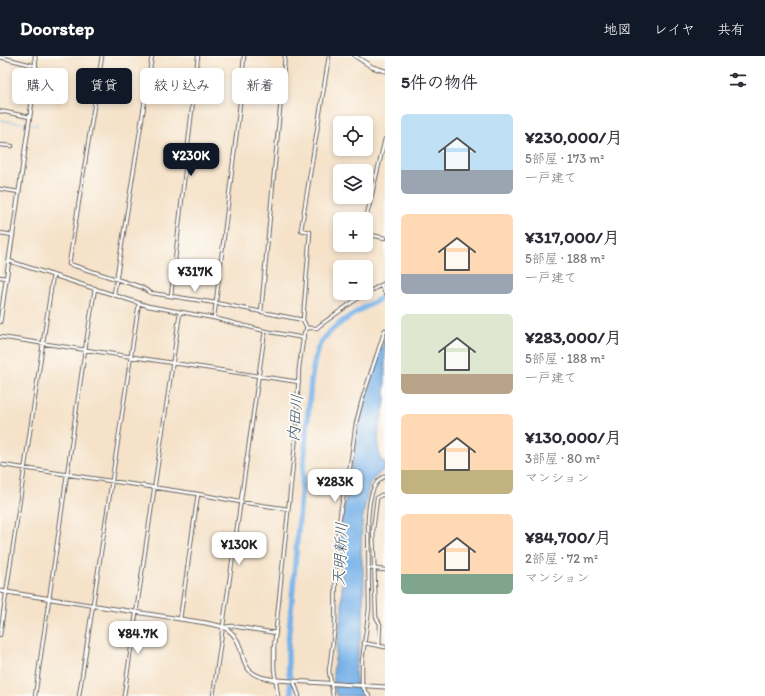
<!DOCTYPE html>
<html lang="ja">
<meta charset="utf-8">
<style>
body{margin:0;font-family:Itim,"Klee One",sans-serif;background:#f2f2f3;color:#2b2b33;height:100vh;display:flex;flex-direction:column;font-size:15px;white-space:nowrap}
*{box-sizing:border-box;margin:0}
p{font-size:13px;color:#7c7c81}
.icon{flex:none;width:22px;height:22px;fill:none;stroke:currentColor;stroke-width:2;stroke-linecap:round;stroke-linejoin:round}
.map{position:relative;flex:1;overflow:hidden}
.sheet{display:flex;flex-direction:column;background:#fff;width:380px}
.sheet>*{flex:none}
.banner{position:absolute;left:12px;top:12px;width:313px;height:36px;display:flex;gap:8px}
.buttons{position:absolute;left:333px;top:60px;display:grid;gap:8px}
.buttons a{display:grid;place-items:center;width:40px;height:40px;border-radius:6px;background:#fff;box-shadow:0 2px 6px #0003;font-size:20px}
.price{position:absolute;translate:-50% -34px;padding:0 9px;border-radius:8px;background:#fff;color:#222;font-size:13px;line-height:26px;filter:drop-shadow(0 1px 2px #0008)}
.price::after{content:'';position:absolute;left:50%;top:24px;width:12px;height:9px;margin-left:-6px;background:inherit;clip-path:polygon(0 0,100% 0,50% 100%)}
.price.on{background:#111827;color:#fff}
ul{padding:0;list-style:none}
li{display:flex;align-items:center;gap:12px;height:100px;padding:0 16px}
li span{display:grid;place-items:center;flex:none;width:112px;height:80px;border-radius:6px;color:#555}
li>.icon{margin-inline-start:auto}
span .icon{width:48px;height:48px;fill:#fffc;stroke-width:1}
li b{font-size:17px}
h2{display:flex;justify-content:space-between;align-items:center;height:48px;padding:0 16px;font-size:17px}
.tag{padding:0 14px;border-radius:6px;background:#fff;box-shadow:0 2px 6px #0003;font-size:14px;line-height:36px}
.tag.on{background:#111827;color:#fff}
header{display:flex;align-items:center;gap:24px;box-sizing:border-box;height:56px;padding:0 20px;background:#111827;color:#fff}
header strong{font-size:19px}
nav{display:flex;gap:22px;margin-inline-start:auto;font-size:14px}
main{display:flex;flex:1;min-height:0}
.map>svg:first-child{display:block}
</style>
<header>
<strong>Doorstep</strong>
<nav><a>地図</a><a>レイヤ</a><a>共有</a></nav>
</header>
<main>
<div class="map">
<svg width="385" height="640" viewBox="0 0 385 640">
<rect width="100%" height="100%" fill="#fdfcf7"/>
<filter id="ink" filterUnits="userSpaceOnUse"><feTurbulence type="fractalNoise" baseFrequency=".025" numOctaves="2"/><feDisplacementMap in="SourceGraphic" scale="8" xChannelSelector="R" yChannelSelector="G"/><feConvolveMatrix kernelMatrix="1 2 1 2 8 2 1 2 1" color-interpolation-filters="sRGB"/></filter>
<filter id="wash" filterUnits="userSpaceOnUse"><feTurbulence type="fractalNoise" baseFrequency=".012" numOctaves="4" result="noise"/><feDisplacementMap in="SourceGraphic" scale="16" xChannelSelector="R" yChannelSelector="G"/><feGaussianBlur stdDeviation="0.9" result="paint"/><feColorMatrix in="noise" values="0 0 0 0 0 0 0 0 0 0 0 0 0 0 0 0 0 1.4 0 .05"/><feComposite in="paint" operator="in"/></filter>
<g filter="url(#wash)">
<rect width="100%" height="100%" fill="#f5e2c9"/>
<path fill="#79b2e9" stroke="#4a6782" d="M385,282V346L379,372L378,390L381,405L385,406V414L382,415L370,427L366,443L362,468L361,497L364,521L363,567L355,617L356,624L362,640H337L335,635L333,617L342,555V503L340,474L360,363L376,306Z"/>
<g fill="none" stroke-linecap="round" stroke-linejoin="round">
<path stroke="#79b2e9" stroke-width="1" d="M0,64L27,68
M31,68L38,69"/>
<path stroke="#79b2e9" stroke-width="5.5" d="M292,640L288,607V588L311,325C313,315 314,302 318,292C327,270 365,251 385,240"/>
</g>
</g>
<g filter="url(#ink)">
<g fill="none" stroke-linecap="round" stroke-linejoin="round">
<defs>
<path id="street" d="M102,0L69,208L141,231L151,237L216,247L303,264
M0,1L36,10
M0,55L30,61
M0,89L12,90
M0,133L19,136
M366,163L385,83
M0,177L13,179
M366,178L385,182
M9,205L148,250L214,262L265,275L304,282
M0,221L6,222
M381,229L385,237
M114,238L152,0
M171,240L198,0
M261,256L285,0
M214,262L239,57L244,0
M307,272H317L319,270L361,240L385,227
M0,281L299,326
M3,409L198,438L240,446L288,453
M368,512L385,514
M180,563L198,438
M224,571L232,570L276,577
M0,579L53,219
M364,587L385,591
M379,590L380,568L376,561L373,474L377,442L381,439H385
M294,626L299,640
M35,640L85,294L95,232
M79,640L139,247
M124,640L180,256
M213,640L265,275
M278,640L274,613V592L296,379L299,312L304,277L307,272L303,264L310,176L301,174L329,0
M333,640L329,615L335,570L336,511L338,477L341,452L350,411L356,367L362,344L385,274
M369,640L362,630V605L369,553L368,463C369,449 370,427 385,420"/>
<path id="secondary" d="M355,0L372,11L385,15
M0,266L36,18L35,0
M0,535L206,567C213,569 221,569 227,573C253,592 229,620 277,624L385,631"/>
</defs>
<use href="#street" stroke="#686159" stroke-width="4.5"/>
<use href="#secondary" stroke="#686159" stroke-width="5"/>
<use href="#street" stroke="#fff" stroke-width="2.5"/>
<use href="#secondary" stroke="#fff" stroke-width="3"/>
</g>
</g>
<g text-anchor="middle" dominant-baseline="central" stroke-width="3.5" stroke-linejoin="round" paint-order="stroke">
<g font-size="16" font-style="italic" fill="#41586e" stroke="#fdfcf7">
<text transform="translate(295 362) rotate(-85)">内田川</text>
<text transform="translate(340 498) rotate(-87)">天明新川</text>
</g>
</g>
</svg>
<div class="buttons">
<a><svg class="icon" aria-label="locate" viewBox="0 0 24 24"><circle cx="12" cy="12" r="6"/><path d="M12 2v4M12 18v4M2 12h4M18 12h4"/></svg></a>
<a><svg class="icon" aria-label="layers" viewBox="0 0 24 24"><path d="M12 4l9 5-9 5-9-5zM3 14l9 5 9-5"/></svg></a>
<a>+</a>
<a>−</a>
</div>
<b class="price on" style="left:191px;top:121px">¥230K</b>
<b class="price" style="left:195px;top:237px">¥317K</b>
<b class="price" style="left:335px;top:447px">¥283K</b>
<b class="price" style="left:239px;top:510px">¥130K</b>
<b class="price" style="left:138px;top:599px">¥84.7K</b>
<div class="banner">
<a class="tag">購入</a>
<a class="tag on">賃貸</a>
<a class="tag">絞り込み</a>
<a class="tag">新着</a>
</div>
</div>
<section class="sheet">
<h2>5件の物件<svg class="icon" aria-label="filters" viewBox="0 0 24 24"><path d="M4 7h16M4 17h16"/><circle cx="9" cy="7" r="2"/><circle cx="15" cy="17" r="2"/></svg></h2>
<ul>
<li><span style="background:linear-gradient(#bfe0f5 70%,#9aa5b1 0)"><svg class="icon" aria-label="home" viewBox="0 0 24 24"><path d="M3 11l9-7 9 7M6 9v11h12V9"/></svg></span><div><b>¥230,000/月</b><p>5部屋 · 173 m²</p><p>一戸建て</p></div></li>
<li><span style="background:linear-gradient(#ffd9b3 75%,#9aa5b1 0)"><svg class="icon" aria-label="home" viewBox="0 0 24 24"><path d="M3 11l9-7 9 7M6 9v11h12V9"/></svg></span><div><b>¥317,000/月</b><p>5部屋 · 188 m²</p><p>一戸建て</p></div></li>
<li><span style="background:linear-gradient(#dfe7d0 75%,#b9a48a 0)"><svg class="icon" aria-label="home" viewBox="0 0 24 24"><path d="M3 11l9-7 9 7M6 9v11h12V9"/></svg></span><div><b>¥283,000/月</b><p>5部屋 · 188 m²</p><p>一戸建て</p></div></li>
<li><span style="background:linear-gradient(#ffd9b3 70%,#c2b280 0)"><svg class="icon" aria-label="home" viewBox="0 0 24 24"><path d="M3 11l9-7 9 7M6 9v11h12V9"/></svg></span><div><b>¥130,000/月</b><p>3部屋 · 80 m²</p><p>マンション</p></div></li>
<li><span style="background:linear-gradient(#ffd9b3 75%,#7fa58c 0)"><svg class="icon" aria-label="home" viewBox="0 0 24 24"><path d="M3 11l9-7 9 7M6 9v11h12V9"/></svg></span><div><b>¥84,700/月</b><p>2部屋 · 72 m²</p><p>マンション</p></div></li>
</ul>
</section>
</main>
